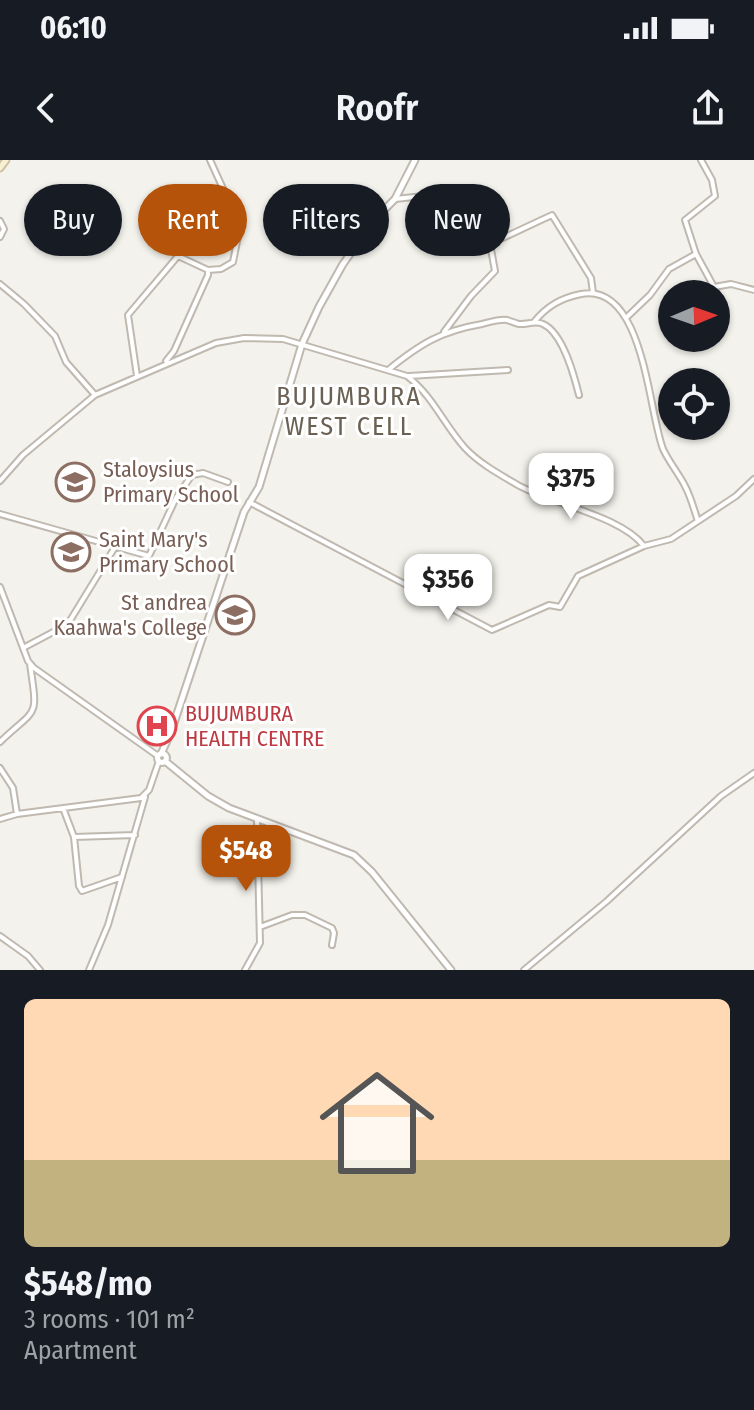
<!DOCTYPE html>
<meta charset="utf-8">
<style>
body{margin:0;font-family:"Fira Sans Condensed",sans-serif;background:#20242c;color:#f1f3f6;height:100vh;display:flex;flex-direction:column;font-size:30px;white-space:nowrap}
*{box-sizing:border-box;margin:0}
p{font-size:26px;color:#9ea1a6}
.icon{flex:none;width:44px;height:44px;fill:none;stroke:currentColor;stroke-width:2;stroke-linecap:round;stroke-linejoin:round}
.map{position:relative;height:810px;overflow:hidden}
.details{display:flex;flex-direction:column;background:#171b24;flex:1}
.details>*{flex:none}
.banner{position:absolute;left:24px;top:24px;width:706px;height:72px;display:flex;gap:16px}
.needle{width:52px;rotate:88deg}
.buttons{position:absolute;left:658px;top:120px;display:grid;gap:16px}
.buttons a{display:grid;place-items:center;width:72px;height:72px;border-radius:50%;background:#171b24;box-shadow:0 2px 6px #0004;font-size:40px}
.price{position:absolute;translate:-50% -68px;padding:0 18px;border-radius:16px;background:#fff;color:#222;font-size:26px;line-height:52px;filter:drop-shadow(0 2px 4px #0008)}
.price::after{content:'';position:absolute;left:50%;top:48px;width:24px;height:18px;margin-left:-12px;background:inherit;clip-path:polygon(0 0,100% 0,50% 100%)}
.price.current{background:#b45309;color:#fff}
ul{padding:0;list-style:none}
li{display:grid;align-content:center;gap:16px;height:424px;padding:0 24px}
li+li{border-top:2px solid #363941}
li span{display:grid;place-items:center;height:248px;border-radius:12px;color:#555}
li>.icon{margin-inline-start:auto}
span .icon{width:144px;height:144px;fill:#fffc;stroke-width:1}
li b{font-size:34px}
.chip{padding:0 28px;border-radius:36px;background:#171b24;box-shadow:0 2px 6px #0004;font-size:28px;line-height:72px}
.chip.current{background:#b45309;color:#fff}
.status{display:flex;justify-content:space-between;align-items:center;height:56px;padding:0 40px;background:#171b24;direction:ltr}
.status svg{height:22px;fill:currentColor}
header{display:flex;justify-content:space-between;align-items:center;height:104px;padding:0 24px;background:#171b24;font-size:36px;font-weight:600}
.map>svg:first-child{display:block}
</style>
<div class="status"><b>06:10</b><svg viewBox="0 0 49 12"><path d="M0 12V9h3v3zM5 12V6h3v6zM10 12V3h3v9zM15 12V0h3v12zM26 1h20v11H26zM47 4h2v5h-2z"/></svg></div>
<header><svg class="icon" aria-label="back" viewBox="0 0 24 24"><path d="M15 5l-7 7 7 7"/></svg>Roofr<svg class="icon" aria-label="share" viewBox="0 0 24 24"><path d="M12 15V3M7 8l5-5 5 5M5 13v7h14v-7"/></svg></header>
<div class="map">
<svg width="754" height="810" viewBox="0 0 754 810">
<rect width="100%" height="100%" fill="#f4f2ec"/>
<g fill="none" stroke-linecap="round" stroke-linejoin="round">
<defs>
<path id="minor" d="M701,0L712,20L715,36L685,60L696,94L714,127L731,124L754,130
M395,39L433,35L471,39L490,84L495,111L471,136L444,172
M0,61L4,69L0,77
M490,84L552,55L591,118L593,133
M208,110L221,109L233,102L241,61L231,46L210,0
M0,124L24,144L55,176L66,202L95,235
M627,157L650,135L669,109L696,94
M534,162C547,146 561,138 581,134C644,122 648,250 663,289C669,302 679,314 685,326C691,337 694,350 698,361
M388,210C420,184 441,171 482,164C490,162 500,159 507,160C511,161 514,163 519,164C527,165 535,160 543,164C563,173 574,215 579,235
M137,216L128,155L178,96L208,110V115L174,191L166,201
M409,216L508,210
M0,321L23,295L95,235L216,183L244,178L283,179L407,216C433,236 444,265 465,288C479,303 499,314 516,324C550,344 620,355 644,386L671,379L736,336L754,319
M249,342L492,470L549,445L560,447L578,416L644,386
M0,354L149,396L176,338L192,315L203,313L228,322
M0,427L28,501L34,508L158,596
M23,488L57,470L71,459L115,387
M0,582C38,546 38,560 30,504
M0,608L13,628L17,654L141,638L149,630L159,601
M63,648L74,677L79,726L82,731L122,717
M0,659L17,654
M74,677L135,675
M260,767L292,755H305L332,768L334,773L332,785
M0,776L28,796L40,810
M89,810L108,765L145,637
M245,810L260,783L257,659
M524,810L607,741L721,636L754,613"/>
<path id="tertiary" d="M157.5 598a4.5 4.5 0 1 1 9 0a4.5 4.5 0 1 1-9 0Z
M161,594L171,572L244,352L259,327L302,184L319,147L343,104L375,59L395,39L415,0
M165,601L208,636L229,648L354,695L372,712L451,810"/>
<path id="secondary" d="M0,8L6,0"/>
</defs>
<use href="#minor" stroke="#bfb9b0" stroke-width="8"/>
<use href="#tertiary" stroke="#bfb9b0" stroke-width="9"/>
<use href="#secondary" stroke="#cec2a1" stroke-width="9"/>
<use href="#minor" stroke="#fff" stroke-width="4"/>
<use href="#tertiary" stroke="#fff" stroke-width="5"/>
<use href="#secondary" stroke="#f9efd2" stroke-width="5"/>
</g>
<defs>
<symbol id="school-ring" viewBox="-11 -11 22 22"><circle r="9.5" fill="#fff" stroke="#8d6e63" stroke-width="1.5"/><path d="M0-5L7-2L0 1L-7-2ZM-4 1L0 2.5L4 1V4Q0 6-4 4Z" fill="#8d6e63"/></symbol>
<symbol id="hospital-ring" viewBox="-11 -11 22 22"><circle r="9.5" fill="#fff" stroke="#e0444e" stroke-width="1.5"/><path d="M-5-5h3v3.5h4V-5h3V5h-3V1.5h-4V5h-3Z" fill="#e0444e"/></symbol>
</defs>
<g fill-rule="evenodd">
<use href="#school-ring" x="53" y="300" width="44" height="44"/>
<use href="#school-ring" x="49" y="370" width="44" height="44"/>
<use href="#school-ring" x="213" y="433" width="44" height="44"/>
<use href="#hospital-ring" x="135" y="544" width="44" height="44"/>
</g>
<g text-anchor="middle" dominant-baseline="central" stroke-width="6" stroke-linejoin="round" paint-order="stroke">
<g font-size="22" fill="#785e54" stroke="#fff" text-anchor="start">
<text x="103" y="309">Staloysius<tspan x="103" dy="25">Primary School</tspan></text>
<text x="99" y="379">Saint Mary's<tspan x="99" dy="25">Primary School</tspan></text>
<text x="207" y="442" text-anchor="end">St andrea<tspan x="207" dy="25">Kaahwa's College</tspan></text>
</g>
<g font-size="22" fill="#be3a42" stroke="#fff" text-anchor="start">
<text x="185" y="553">BUJUMBURA<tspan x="185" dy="25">HEALTH CENTRE</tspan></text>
</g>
<g font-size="26" letter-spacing="2" fill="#6a6053" stroke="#fff">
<text x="349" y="236">BUJUMBURA<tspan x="349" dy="30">WEST CELL</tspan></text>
</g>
</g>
</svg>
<div class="buttons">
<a><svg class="needle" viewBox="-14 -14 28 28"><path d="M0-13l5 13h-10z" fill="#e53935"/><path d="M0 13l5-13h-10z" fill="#9ea1a6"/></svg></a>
<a><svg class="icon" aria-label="locate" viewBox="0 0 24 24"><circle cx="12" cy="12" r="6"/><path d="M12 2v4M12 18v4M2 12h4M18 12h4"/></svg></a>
</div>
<b class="price" style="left:571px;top:361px">$375</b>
<b class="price" style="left:448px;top:462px">$356</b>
<b class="price current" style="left:246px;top:733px">$548</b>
<div class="banner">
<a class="chip">Buy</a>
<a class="chip current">Rent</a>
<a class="chip">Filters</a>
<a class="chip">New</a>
</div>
</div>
<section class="details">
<ul>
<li><span style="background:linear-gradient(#ffd9b3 65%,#c2b280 0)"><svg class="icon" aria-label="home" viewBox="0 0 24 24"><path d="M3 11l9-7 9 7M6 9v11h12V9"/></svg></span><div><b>$548/mo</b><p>3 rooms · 101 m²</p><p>Apartment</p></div></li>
</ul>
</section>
